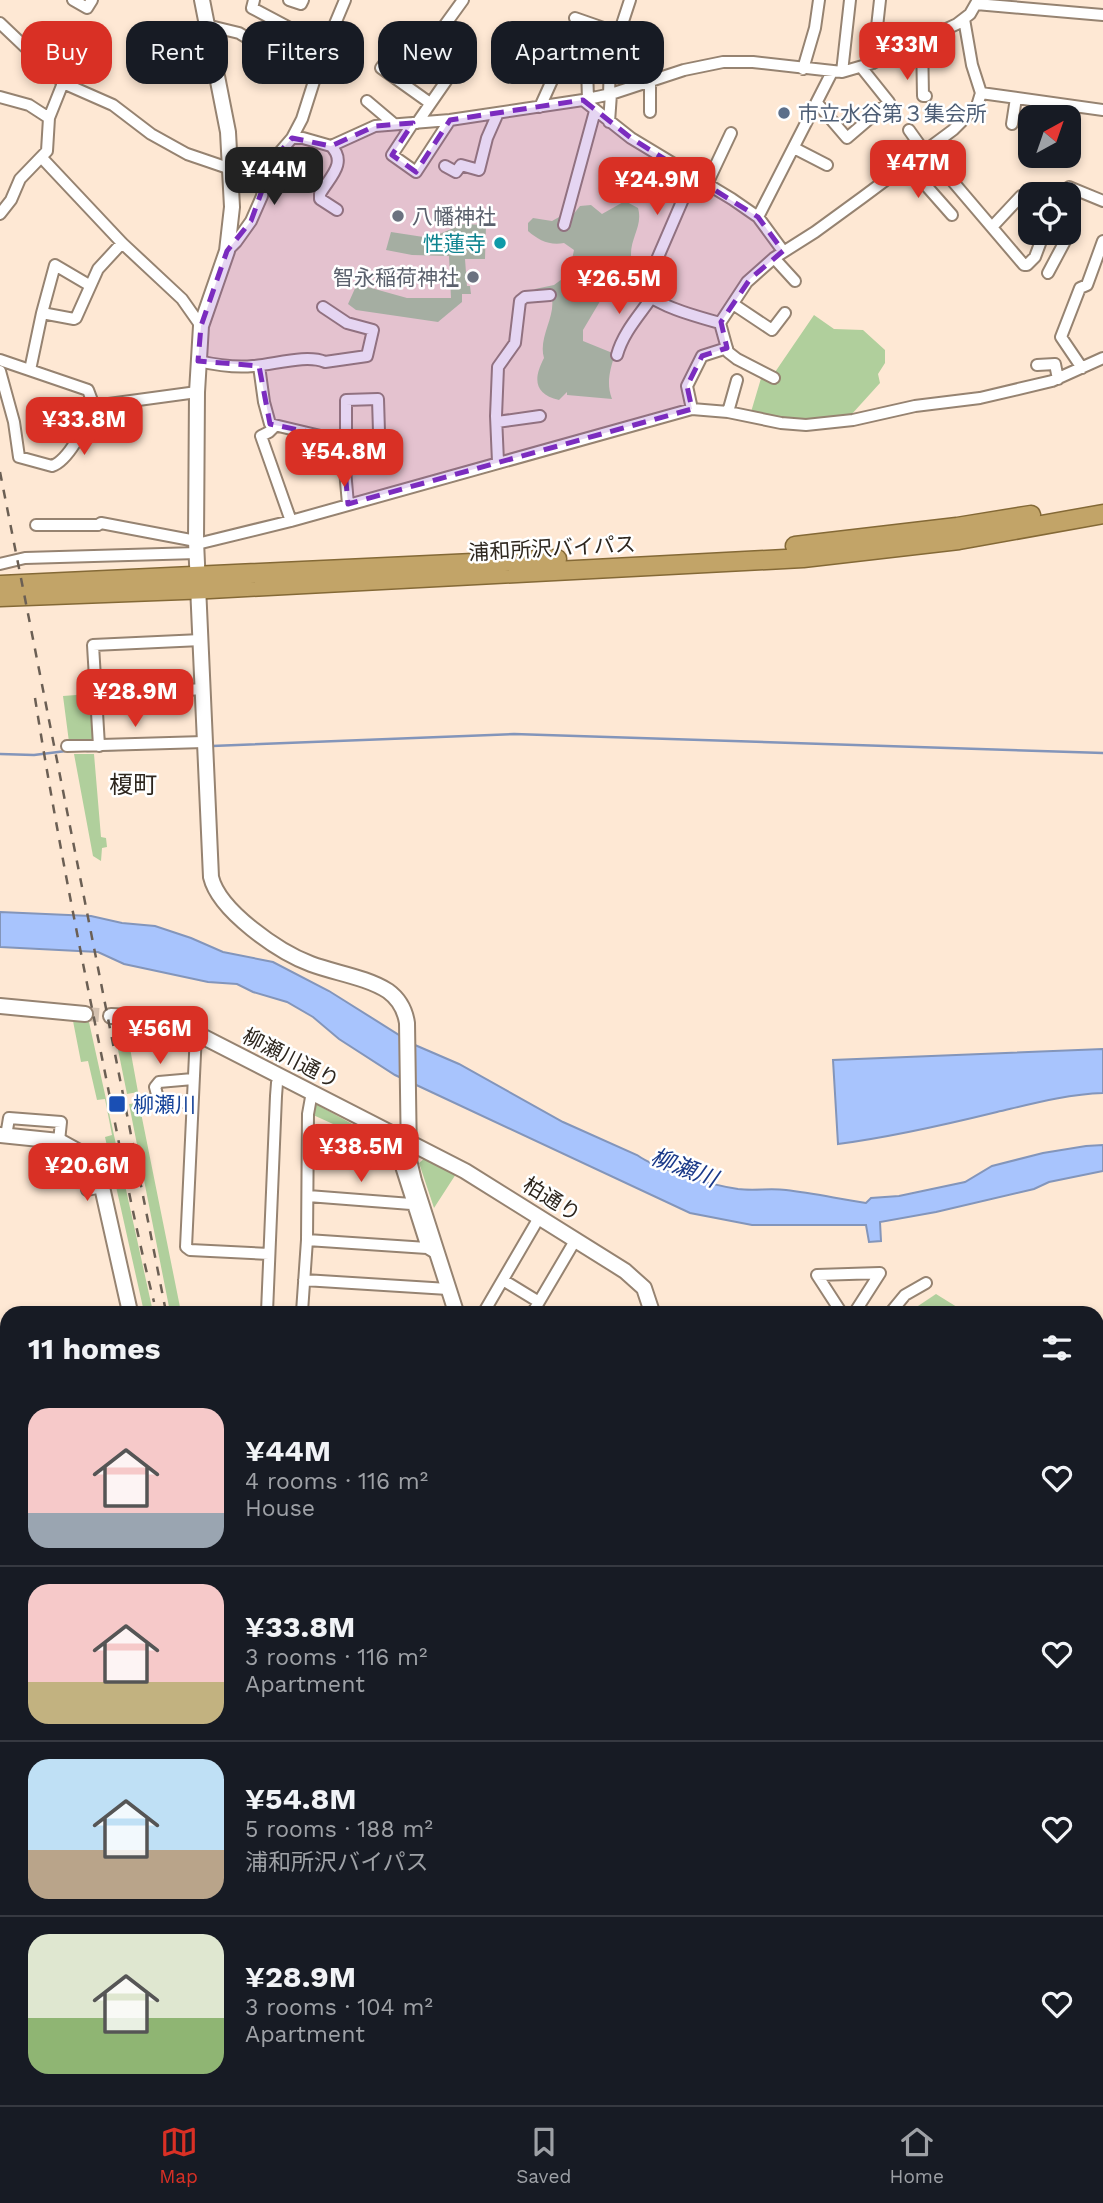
<!DOCTYPE html>
<meta charset="utf-8">
<style>
body{margin:0;font-family:"Work Sans","Noto Sans JP",sans-serif;background:#242831;color:#f1f3f6;height:100vh;display:flex;flex-direction:column;font-size:26px;white-space:nowrap}
*{box-sizing:border-box;margin:0}
p{font-size:23px;color:#9ea1a6}
.icon{flex:none;width:38px;height:38px;fill:none;stroke:currentColor;stroke-width:2;stroke-linecap:round;stroke-linejoin:round}
.map{position:relative;flex:1;overflow:hidden}
.side{position:absolute;left:0px;top:1306px;width:1104px;height:800px;display:flex;flex-direction:column;background:#171b24;border-radius:21px 21px 0 0;box-shadow:0 4px 10px #0003}
.side>*{flex:none}
.top-card{position:absolute;left:21px;top:21px;width:700px;height:63px;display:flex;gap:14px}
.needle{width:46px;rotate:40deg}
.buttons{position:absolute;left:1018px;top:105px;display:grid;gap:14px}
.buttons a{display:grid;place-items:center;width:63px;height:63px;border-radius:14px;background:#171b24;box-shadow:0 4px 10px #0003;font-size:35px}
.price{position:absolute;translate:-50% -60px;padding:0 16px;border-radius:14px;background:#d93025;color:#fff;font-size:23px;line-height:46px;filter:drop-shadow(0 2px 4px #0008)}
.price::after{content:'';position:absolute;left:50%;top:42px;width:21px;height:16px;margin-left:-10px;background:inherit;clip-path:polygon(0 0,100% 0,50% 100%)}
.price.selected{background:#222;color:#fff}
ul{padding:0;list-style:none}
li{display:flex;align-items:center;gap:21px;height:175px;padding:0 28px}
li+li{border-top:2px solid #363941}
li span{display:grid;place-items:center;flex:none;width:196px;height:140px;border-radius:21px;color:#555}
li>.icon{margin-inline-start:auto}
span .icon{width:84px;height:84px;fill:#fffc;stroke-width:1}
li b{font-size:30px}
h2{display:flex;justify-content:space-between;align-items:center;height:84px;padding:0 28px;font-size:30px}
.tag{padding:0 24px;border-radius:21px;background:#171b24;box-shadow:0 4px 10px #0003;font-size:24px;line-height:63px}
.tag.selected{background:#d93025;color:#fff}
.tab-bar{display:flex;justify-content:space-around;align-items:center;height:98px;border-top:2px solid #363941;background:#171b24;font-size:19px;color:#9ea1a6}
.tab-bar a{display:grid;justify-items:center;gap:4px}
.tab-bar .selected{color:#d93025}
.map>svg:first-child{display:block}
</style>
<div class="map">
<svg width="1103" height="2105" viewBox="0 0 1103 2105">
<rect width="100%" height="100%" fill="#fee8d4"/>
<path fill="#b0cf9c" d="M625,201L638,208C643,225 631,237 631,254C631,262 633,263 630,271L621,272L612,281L583,330V341L615,354C610,370 606,383 612,399L567,395V392L559,400C534,394 533,379 544,358C538,338 555,318 552,299L534,291L535,289L554,285L569,274L574,250L564,243C550,246 538,240 528,231V223L533,218L552,221L561,216L571,217L580,206L591,205L602,214Z
M463,224L486,225L485,259H465L467,286H470L471,294H462V302L438,322L356,310L348,304L357,284L407,298H451L449,256L412,255L386,250L391,232L430,238Z
M814,315L834,329L863,330L885,350V363L878,374L880,383L851,415L805,421L778,418L751,412L762,375L771,378Z
M89,694L94,740L69,742L63,696Z
M74,754H94L101,837L106,838L107,847L102,848L101,861L93,856Z
M73,1021L89,1022L153,1312H144L105,1137L112,1135L105,1099L97,1100L88,1061L81,1062Z
M113,1025L126,1026L138,1092L127,1094Z
M139,1103L181,1312H170L129,1104Z
M316,1104L372,1135L375,1143L311,1114L312,1107Z
M425,1158L456,1174L434,1208L419,1163Z
M936,1294L965,1312H909Z"/>
<path fill="#a8c4fd" stroke="#8395ba" stroke-width="2" d="M0,912L91,916L122,923L155,926L191,938L223,952L273,962L329,991L415,1045L459,1064L563,1122L637,1155C658,1170 711,1185 738,1189C754,1191 770,1188 786,1190C813,1193 839,1199 866,1203L871,1198L899,1196L965,1182L992,1166L1043,1153L1086,1146L1103,1145V1171L1049,1182L1034,1189L936,1212L880,1222L881,1241L869,1242L866,1225H752L690,1213L395,1075L339,1039L313,1017L287,1002L253,992L237,984L208,982L124,964L98,952L0,947Z
M1103,1049V1093C1068,1094 1031,1104 997,1112C944,1125 892,1137 838,1144L833,1060Z"/>
<g fill="none" stroke-linecap="round" stroke-linejoin="round">
<path stroke="#8395ba" stroke-width="2.5" d="M212,746L514,734L1103,753
M87,751L161,748
M0,754L34,755L66,751
M863,1312L865,1309"/>
<path stroke="#d4c1b0" stroke-width="14" stroke-dasharray="14 7" stroke-linecap="butt" d="M85,1014L111,1016"/>
<defs>
<path id="minor" d="M73,0L87,8L92,0
M254,0L252,8L301,34L326,43
M289,0L301,4L303,0
M976,4L1103,15
M575,18L618,33
M0,23L63,83L113,105L151,134L187,154L231,169
M206,25L239,33L254,42
M922,38L923,96H926
M426,51L463,0
M164,59L180,37L209,42
M873,63L880,0
M803,69L815,28L819,0
M842,72L850,0
M650,81V112
M981,93L1103,110
M609,95L610,61L630,0
M0,97L29,105L49,118
M583,100L631,138L732,199L758,217L783,251
M367,101L393,123
M817,103L847,138L889,102L861,67
M540,107L563,56L587,67L588,99
M609,122L611,94
M413,123L392,155L416,172L450,120
M417,123L453,71L404,36L381,68L430,103
M1012,124L1016,98
M909,130L924,151
M292,138H303L331,146L375,126L450,120L583,100L611,94L684,70L723,62H753L842,72L873,63L957,24L970,14L978,0
M331,146C348,163 329,178 320,194V199L337,210
M794,148L827,165
M926,150L1024,265H1027L1035,257L1044,233
M42,158L122,243L182,299L201,326
M907,164L952,215
M445,166L456,172L461,165L479,170L487,138L498,113
M231,172L265,178
M707,184L731,133
M1065,194L1069,187L1103,201
M0,214L11,200L20,179L47,151L49,118L63,83
M758,217L832,72
M564,225L595,111
M992,227L1021,196L1031,206
M227,251L236,242L251,221L262,196L265,178L273,160L292,138L302,119L324,50L345,0
M774,258L795,281
M1048,273L1072,228L1069,223
M624,276C650,304 684,313 720,323
M733,304L772,330L785,313
M42,313L74,319L76,318L98,269L122,243
M720,323L747,282L774,258L815,232L863,197L953,130L977,106L981,93L972,65L964,19
M720,323L728,352L737,359L774,378
M617,355C625,325 652,304 664,276L652,271L693,176
M0,360L88,390L94,406
M198,361C216,365 235,368 253,366C273,365 306,354 325,362L367,356L373,330L347,323L323,307
M1037,365L1055,364L1058,379
M259,366L264,402L270,424L329,438L337,461L345,470L348,504
M1082,368L1061,337L1080,288L1087,285L1103,241
M30,370L42,313L55,265L89,285
M0,371L14,422L19,457L52,466C70,460 86,423 94,406L197,392
M692,409L687,386L702,356L727,348
M728,412L737,380
M497,422L540,416
M275,426L269,432L261,436L291,521
M330,440H346V400L378,399L380,465
M498,462L496,416L498,367L515,343L520,301L525,297L550,295
M342,467L384,464
M36,525H98L101,523L196,541
M197,544L291,521L692,409L728,412L781,423L806,425L853,420L915,406L980,398L1052,381L1103,358
M0,564L25,558L197,553
M96,695L204,689
M67,746L204,742
M99,746L93,645L201,640
M196,1033L186,1247L190,1250L269,1254
M192,1102H159L155,1087L159,1082L193,1079
M6,1136L9,1118L61,1122L59,1141
M308,1152L398,1157L427,1248L437,1254
M87,1190L102,1187
M308,1196L411,1204
M307,1240L427,1248
M304,1280L448,1289
M503,1280L539,1302
M267,1312L276,1096L277,1083L281,1076
M302,1312L307,1240L308,1114L312,1092
M484,1312L540,1216
M533,1312L576,1239
M841,1312L817,1275L880,1273L855,1312
M891,1312L905,1295L926,1283
M1097,1469L1103,1465
M1097,1545L1103,1538
M1097,1552L1103,1557
M1097,1607L1103,1597
M0,1732H7
M1097,1744L1103,1750
M0,1760L7,1758
M1097,1858L1103,1850
M0,1864L7,1859
M0,1900L7,1902
M1097,1992L1103,1985
M1097,2010L1103,2014
M0,2040L7,2038
M1097,2044L1103,2041
M209,2098L222,2105
M1046,2098L1053,2105
M366,2105L367,2098
M519,2105L520,2098
M704,2105L707,2098
M932,2105L936,2098
M1029,2105L1033,2098"/>
<path id="tertiary" d="M202,0L228,132L232,207L227,251L201,326L197,392L196,541L211,877C219,911 279,952 311,964C335,973 366,977 388,991C399,999 405,1010 407,1023L409,1160L414,1181L456,1312
M0,1006L85,1014
M111,1016L154,1018L182,1026L465,1171L625,1271L644,1288L652,1312
M0,1135L59,1141L79,1152L93,1167L102,1187L130,1312
M0,1415H7
M0,1966L7,1965
M0,1990L7,2023
M22,2098L23,2105
M756,2098L760,2105"/>
<path id="trunk" d="M795,546L957,527L1031,515
M1,585L557,559
M0,597L210,589L803,558L959,540L1103,514"/>
</defs>
<use href="#minor" stroke="#968371" stroke-width="14"/>
<use href="#tertiary" stroke="#968371" stroke-width="18"/>
<use href="#trunk" stroke="#846936" stroke-width="21"/>
<use href="#minor" stroke="#fff" stroke-width="10"/>
<use href="#tertiary" stroke="#fff" stroke-width="14"/>
<use href="#trunk" stroke="#c2a468" stroke-width="18"/>
<path stroke="#6b5f54" stroke-width="2.5" stroke-dasharray="9 9" stroke-linecap="butt" d="M0,472L166,1312
M35,698C53,812 75,925 98,1038C116,1126 132,1215 154,1302
M321,2098L322,2105"/>
</g>
<path fill="#7b2cbf" fill-opacity="0.2" stroke="#7b2cbf" stroke-width="5" stroke-dasharray="14 9" stroke-linejoin="round" d="M583,100L631,138L758,217L783,251L750,279L721,322L727,348L702,356L687,386L692,409L348,504L345,470L328,436L270,424L259,366L198,361L201,326L227,251L251,221L273,160L292,138L331,146L375,126L413,123L392,155L416,172L450,120Z"/>
<circle fill="#5c6f8a" stroke="#fff" stroke-width="2.5" cx="784" cy="113" r="7"/>
<g fill="#6b7280" stroke="#fff" stroke-width="2.5">
<circle cx="398" cy="216" r="7"/>
<circle cx="473" cy="277" r="7"/>
</g>
<circle fill="#0f9aa8" stroke="#fff" stroke-width="2.5" cx="500" cy="243" r="7"/>
<rect fill="#1a4fb4" stroke="#fff" stroke-width="2.5" x="108" y="1095" width="18" height="18" rx="3.5"/>
<g text-anchor="middle" dominant-baseline="central" stroke-width="5" stroke-linejoin="round" paint-order="stroke">
<g font-size="21" fill="#4e5e75" stroke="#fff" text-anchor="start">
<text x="798" y="113">市立水谷第３集会所</text>
</g>
<g font-size="21" fill="#5b616d" stroke="#fff" text-anchor="start">
<text x="412" y="216">八幡神社</text>
<text x="459" y="277" text-anchor="end">智永稲荷神社</text>
</g>
<g font-size="21" fill="#0d838f" stroke="#fff" text-anchor="end">
<text x="486" y="243">性蓮寺</text>
</g>
<g font-size="21" fill="#2e271f" stroke="#fff">
<text transform="translate(552 548) rotate(-3)">浦和所沢バイパス</text>
<text transform="translate(291 1058) rotate(27)">柳瀬川通り</text>
<text transform="translate(552 1199) rotate(32)">柏通り</text>
</g>
<g font-size="21" fill="#164399" stroke="#fff" text-anchor="start">
<text x="133" y="1104">柳瀬川</text>
</g>
<g font-size="23" font-style="italic" fill="#193888" stroke="#fff">
<text transform="translate(684 1168) rotate(21)">柳瀬川</text>
</g>
<g font-size="24" fill="#2e271f" stroke="#fff">
<text x="133" y="785">榎町</text>
</g>
</g>
</svg>
<div class="buttons">
<a><svg class="needle" viewBox="-14 -14 28 28"><path d="M0-13l5 13h-10z" fill="#e53935"/><path d="M0 13l5-13h-10z" fill="#9ea1a6"/></svg></a>
<a><svg class="icon" aria-label="locate" viewBox="0 0 24 24"><circle cx="12" cy="12" r="6"/><path d="M12 2v4M12 18v4M2 12h4M18 12h4"/></svg></a>
</div>
<b class="price" style="left:907px;top:82px">¥33M</b>
<b class="price" style="left:918px;top:200px">¥47M</b>
<b class="price selected" style="left:274px;top:207px">¥44M</b>
<b class="price" style="left:657px;top:217px">¥24.9M</b>
<b class="price" style="left:619px;top:316px">¥26.5M</b>
<b class="price" style="left:84px;top:457px">¥33.8M</b>
<b class="price" style="left:344px;top:489px">¥54.8M</b>
<b class="price" style="left:135px;top:729px">¥28.9M</b>
<b class="price" style="left:160px;top:1066px">¥56M</b>
<b class="price" style="left:361px;top:1184px">¥38.5M</b>
<b class="price" style="left:87px;top:1203px">¥20.6M</b>
<div class="top-card">
<a class="tag selected">Buy</a>
<a class="tag">Rent</a>
<a class="tag">Filters</a>
<a class="tag">New</a>
<a class="tag">Apartment</a>
</div>
<section class="side">
<h2>11 homes<svg class="icon" aria-label="filters" viewBox="0 0 24 24"><path d="M4 7h16M4 17h16"/><circle cx="9" cy="7" r="2"/><circle cx="15" cy="17" r="2"/></svg></h2>
<ul>
<li><span style="background:linear-gradient(#f6c9c9 75%,#9aa5b1 0)"><svg class="icon" aria-label="home" viewBox="0 0 24 24"><path d="M3 11l9-7 9 7M6 9v11h12V9"/></svg></span><div><b>¥44M</b><p>4 rooms · 116 m²</p><p>House</p></div><svg class="icon" aria-label="heart" viewBox="0 0 24 24"><path d="M12 20l-8-8c-3-5 5-10 8-4 3-6 11-1 8 4z"/></svg></li>
<li><span style="background:linear-gradient(#f6c9c9 70%,#c2b280 0)"><svg class="icon" aria-label="home" viewBox="0 0 24 24"><path d="M3 11l9-7 9 7M6 9v11h12V9"/></svg></span><div><b>¥33.8M</b><p>3 rooms · 116 m²</p><p>Apartment</p></div><svg class="icon" aria-label="heart" viewBox="0 0 24 24"><path d="M12 20l-8-8c-3-5 5-10 8-4 3-6 11-1 8 4z"/></svg></li>
<li><span style="background:linear-gradient(#bfe0f5 65%,#b9a48a 0)"><svg class="icon" aria-label="home" viewBox="0 0 24 24"><path d="M3 11l9-7 9 7M6 9v11h12V9"/></svg></span><div><b>¥54.8M</b><p>5 rooms · 188 m²</p><p>浦和所沢バイパス</p></div><svg class="icon" aria-label="heart" viewBox="0 0 24 24"><path d="M12 20l-8-8c-3-5 5-10 8-4 3-6 11-1 8 4z"/></svg></li>
<li><span style="background:linear-gradient(#dfe7d0 60%,#8fb573 0)"><svg class="icon" aria-label="home" viewBox="0 0 24 24"><path d="M3 11l9-7 9 7M6 9v11h12V9"/></svg></span><div><b>¥28.9M</b><p>3 rooms · 104 m²</p><p>Apartment</p></div><svg class="icon" aria-label="heart" viewBox="0 0 24 24"><path d="M12 20l-8-8c-3-5 5-10 8-4 3-6 11-1 8 4z"/></svg></li>
</ul>
</section>
</div>
<nav class="tab-bar">
<a class="selected"><svg class="icon" aria-label="map" viewBox="0 0 24 24"><path d="M3 6l6-2 6 2 6-2v14l-6 2-6-2-6 2zM9 4v14M15 6v14"/></svg>Map</a>
<a><svg class="icon" aria-label="saved" viewBox="0 0 24 24"><path d="M7 4h10v16l-5-4-5 4z"/></svg>Saved</a>
<a><svg class="icon" aria-label="home" viewBox="0 0 24 24"><path d="M3 11l9-7 9 7M6 9v11h12V9"/></svg>Home</a>
</nav>
